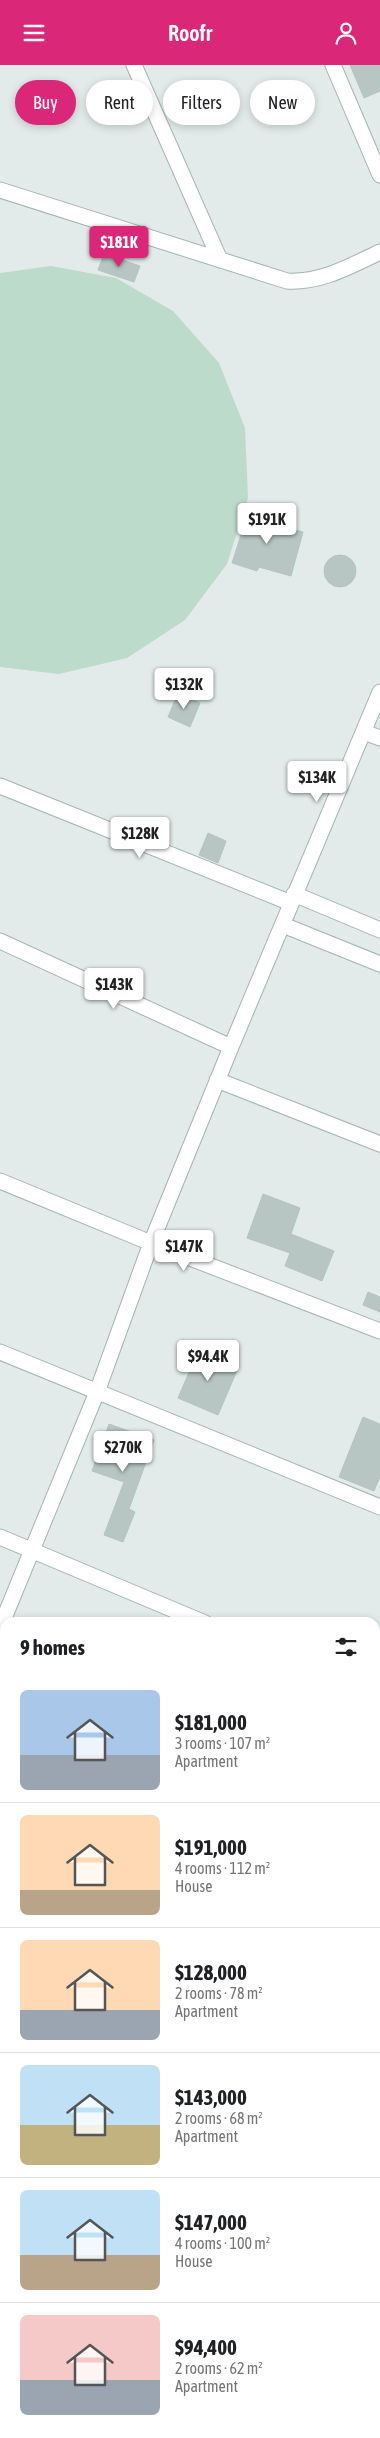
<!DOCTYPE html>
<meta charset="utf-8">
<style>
body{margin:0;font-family:"Asap Condensed",sans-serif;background:#f2f2f2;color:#202124;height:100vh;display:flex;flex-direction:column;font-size:19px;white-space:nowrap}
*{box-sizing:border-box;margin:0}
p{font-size:16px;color:#757577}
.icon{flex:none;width:28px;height:28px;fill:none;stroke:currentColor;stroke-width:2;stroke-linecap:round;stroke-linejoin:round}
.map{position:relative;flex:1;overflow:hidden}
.side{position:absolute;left:0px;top:1552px;width:380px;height:821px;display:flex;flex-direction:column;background:#fff;border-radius:15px 15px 0 0;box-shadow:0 2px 8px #0003}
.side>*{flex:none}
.hud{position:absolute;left:15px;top:15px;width:350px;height:45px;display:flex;gap:10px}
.price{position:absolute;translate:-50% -42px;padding:0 11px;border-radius:5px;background:#fff;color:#222;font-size:16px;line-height:32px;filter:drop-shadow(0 1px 2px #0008)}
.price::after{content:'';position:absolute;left:50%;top:30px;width:15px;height:11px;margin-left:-8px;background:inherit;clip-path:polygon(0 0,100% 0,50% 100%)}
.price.current{background:#db2777;color:#fff}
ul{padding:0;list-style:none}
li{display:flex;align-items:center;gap:15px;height:125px;padding:0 20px}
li+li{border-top:1px solid #e0e0e0}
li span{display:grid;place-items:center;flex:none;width:140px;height:100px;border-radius:8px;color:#555}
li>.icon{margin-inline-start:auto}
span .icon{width:60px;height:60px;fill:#fffc;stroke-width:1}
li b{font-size:21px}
h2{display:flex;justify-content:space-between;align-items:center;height:60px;padding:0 20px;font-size:21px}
.tag{padding:0 18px;border-radius:22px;background:#fff;box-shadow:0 2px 8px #0003;font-size:18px;line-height:45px}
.tag.current{background:#db2777;color:#fff}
header{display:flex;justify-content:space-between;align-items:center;height:65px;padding:0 20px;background:#db2777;color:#fff;font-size:22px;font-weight:600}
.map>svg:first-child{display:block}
</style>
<header><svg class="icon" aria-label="menu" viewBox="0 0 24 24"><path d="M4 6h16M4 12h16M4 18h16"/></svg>Roofr<svg class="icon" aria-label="person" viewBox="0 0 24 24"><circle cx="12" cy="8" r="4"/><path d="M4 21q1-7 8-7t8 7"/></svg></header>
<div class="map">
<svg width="380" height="2373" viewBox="0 0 380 2373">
<rect width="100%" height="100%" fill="#e2ebe9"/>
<path fill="#bcdbca" d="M51,201L116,213L173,246L219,298L245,363L248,433L227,499L185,555L127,593L59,609L0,602V208Z"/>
<path fill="#b7c6c2" stroke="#b5c4c1" d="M350,0H380V26L364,33Z
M104,189L140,201L134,217L98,205Z
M249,445L275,453L273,459L303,467L291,511L259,502L257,506L232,498Z
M324 506a16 16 0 1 1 32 0a16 16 0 1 1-32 0Z
M178,628L200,638L190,662L168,652Z
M208,768L226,776L218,798L199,790Z
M263,1129L300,1143L291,1169L334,1186L322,1216L285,1201L290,1188L247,1173Z
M368,1227L380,1232V1247L363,1240Z
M199,1284L239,1301L218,1350L178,1333Z
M363,1352L380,1359V1412L374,1426L339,1412Z
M109,1359L154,1375L129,1444L135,1447L123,1477L104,1470L124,1417L92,1406Z"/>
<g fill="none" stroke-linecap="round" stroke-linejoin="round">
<defs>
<path id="minor" d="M134,0L220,195
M333,0L380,110
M0,125L287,216C321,218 350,201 380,187
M364,667L380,673
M0,721L291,838
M294,829L380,865
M283,860L380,899
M0,876L231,982
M217,1015L380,1079
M0,1116L151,1178L380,1266
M0,1287L380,1442
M0,1472L205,1558
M0,1563L97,1327L151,1178L231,982L380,627
M375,1628L380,1630
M0,1649L5,1651
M375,1766L380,1755
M375,1802L380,1805
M0,1841L5,1843"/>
</defs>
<use href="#minor" stroke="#a5b3b1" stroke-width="17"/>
<use href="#minor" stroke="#fff" stroke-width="15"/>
</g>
</svg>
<b class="price current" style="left:119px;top:203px">$181K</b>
<b class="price" style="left:267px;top:480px">$191K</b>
<b class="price" style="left:184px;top:645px">$132K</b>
<b class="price" style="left:317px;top:738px">$134K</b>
<b class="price" style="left:140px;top:794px">$128K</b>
<b class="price" style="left:114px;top:945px">$143K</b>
<b class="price" style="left:184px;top:1207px">$147K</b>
<b class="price" style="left:208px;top:1317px">$94.4K</b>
<b class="price" style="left:123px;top:1408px">$270K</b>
<div class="hud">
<a class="tag current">Buy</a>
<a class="tag">Rent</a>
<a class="tag">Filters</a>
<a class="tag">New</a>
</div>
<section class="side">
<h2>9 homes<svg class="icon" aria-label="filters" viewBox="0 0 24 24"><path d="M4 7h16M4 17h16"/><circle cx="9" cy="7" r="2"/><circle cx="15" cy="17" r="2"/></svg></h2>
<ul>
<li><span style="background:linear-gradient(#a9c7e8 65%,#9aa5b1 0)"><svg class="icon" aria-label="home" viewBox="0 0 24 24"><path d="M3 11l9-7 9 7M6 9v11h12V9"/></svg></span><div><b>$181,000</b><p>3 rooms · 107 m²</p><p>Apartment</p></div></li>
<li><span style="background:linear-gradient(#ffd9b3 75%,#b9a48a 0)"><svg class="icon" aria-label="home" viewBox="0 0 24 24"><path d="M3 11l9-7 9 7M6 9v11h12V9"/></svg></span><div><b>$191,000</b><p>4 rooms · 112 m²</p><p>House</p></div></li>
<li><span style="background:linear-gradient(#ffd9b3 70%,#9aa5b1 0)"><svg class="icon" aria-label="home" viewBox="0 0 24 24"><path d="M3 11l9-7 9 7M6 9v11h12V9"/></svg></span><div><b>$128,000</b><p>2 rooms · 78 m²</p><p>Apartment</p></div></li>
<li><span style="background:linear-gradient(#bfe0f5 60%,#c2b280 0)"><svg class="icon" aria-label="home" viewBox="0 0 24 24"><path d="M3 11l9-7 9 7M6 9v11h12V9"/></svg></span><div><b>$143,000</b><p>2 rooms · 68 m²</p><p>Apartment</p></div></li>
<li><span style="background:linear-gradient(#bfe0f5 65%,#b9a48a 0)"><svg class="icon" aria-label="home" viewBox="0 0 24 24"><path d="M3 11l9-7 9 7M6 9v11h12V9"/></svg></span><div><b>$147,000</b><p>4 rooms · 100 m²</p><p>House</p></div></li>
<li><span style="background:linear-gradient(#f6c9c9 65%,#9aa5b1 0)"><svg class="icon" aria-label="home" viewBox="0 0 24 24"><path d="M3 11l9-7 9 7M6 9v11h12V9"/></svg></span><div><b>$94,400</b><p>2 rooms · 62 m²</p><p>Apartment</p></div></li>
</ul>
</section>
</div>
